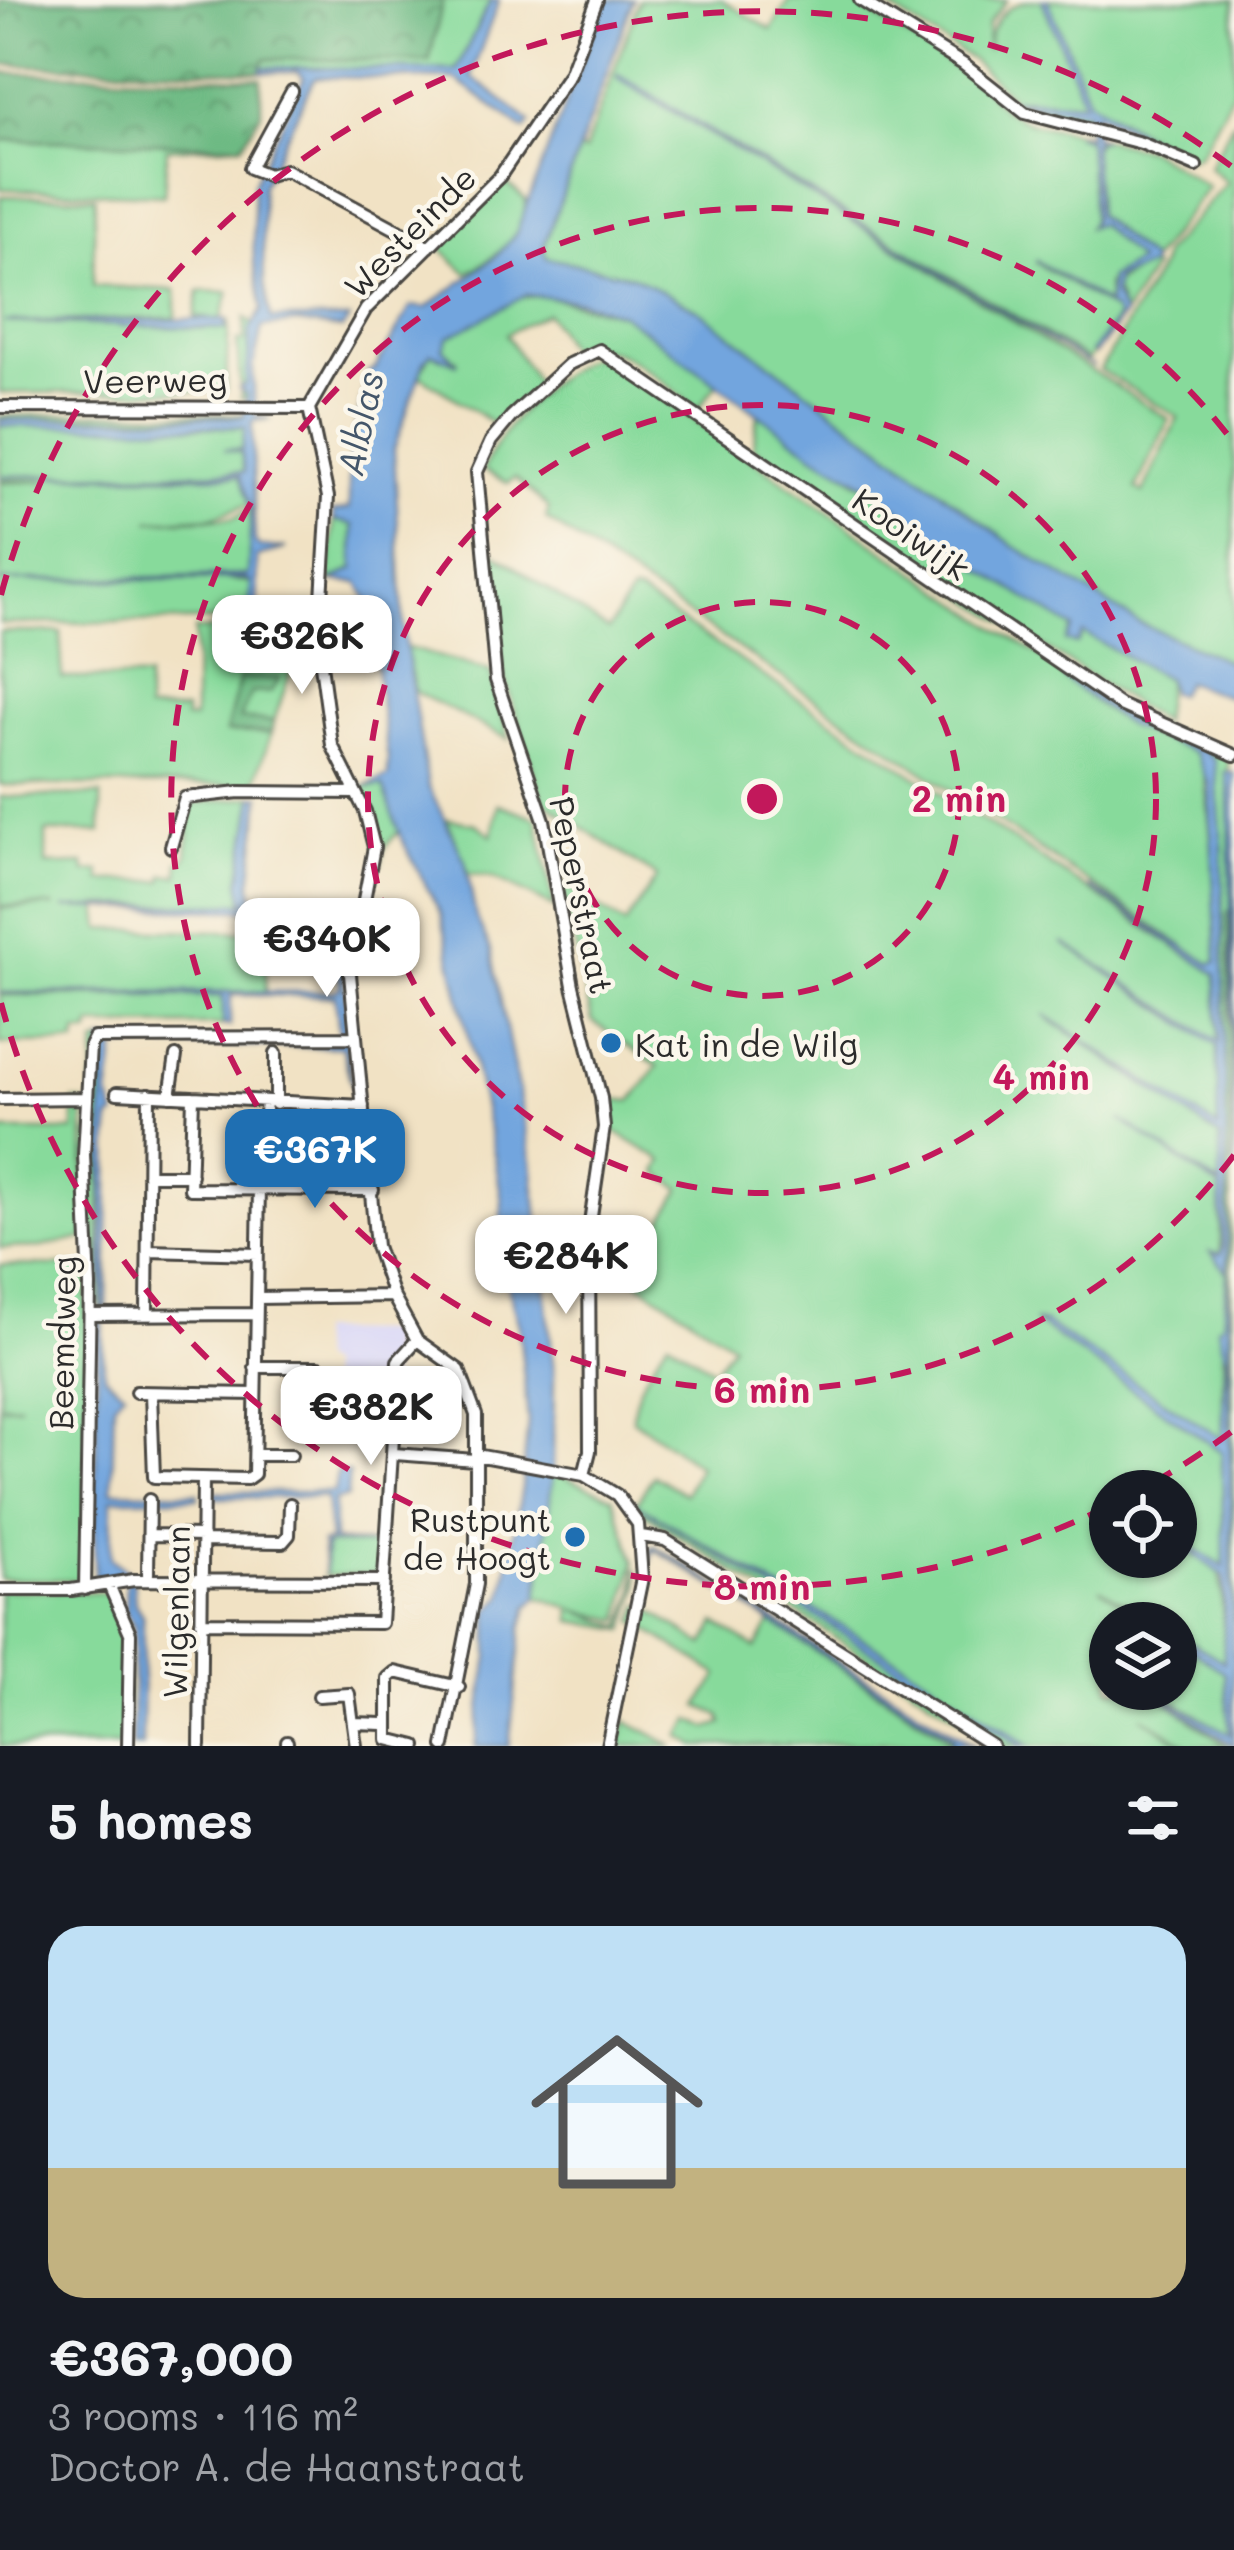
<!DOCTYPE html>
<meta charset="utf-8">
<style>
body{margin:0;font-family:Mali,sans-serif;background:#242831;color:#f1f3f6;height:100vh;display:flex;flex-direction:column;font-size:45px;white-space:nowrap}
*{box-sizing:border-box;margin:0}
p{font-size:39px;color:#9ea1a6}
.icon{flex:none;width:66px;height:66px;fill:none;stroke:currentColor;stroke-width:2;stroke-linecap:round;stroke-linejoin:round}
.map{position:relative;height:1746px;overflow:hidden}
.sheet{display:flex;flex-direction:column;background:#171b24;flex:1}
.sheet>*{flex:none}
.controls{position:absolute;left:1089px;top:1470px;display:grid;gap:24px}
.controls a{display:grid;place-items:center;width:108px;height:108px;border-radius:50%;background:#171b24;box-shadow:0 3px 9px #0004;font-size:60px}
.price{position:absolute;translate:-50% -102px;padding:0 27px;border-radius:24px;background:#fff;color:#222;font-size:39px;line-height:78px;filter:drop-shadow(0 3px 6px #0008)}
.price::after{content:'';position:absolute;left:50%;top:72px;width:36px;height:27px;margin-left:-18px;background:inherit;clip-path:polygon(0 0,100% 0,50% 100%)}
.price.active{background:#1f6fb2;color:#fff}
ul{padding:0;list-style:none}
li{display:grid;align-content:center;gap:24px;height:636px;padding:0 48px}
li span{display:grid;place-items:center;height:372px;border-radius:36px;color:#555}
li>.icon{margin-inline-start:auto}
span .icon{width:216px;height:216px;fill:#fffc;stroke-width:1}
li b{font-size:51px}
h2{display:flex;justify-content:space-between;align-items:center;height:144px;padding:0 48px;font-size:51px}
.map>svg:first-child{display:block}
</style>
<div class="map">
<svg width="1234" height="1746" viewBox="0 0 1234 1746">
<defs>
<pattern id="forest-crowns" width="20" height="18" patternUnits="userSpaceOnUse" patternTransform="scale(3)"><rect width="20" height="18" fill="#6dba83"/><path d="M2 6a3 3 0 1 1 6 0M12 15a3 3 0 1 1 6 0" fill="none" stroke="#5a976b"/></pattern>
</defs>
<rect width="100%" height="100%" fill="#fbf7ec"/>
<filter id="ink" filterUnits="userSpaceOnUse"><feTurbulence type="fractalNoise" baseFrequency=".00833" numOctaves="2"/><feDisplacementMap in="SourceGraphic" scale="24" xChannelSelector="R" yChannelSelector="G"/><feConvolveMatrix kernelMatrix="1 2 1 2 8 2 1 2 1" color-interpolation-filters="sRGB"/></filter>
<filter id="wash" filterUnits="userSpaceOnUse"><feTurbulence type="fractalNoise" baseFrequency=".004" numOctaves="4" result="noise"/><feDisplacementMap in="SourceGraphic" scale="48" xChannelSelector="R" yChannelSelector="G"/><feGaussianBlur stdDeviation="2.7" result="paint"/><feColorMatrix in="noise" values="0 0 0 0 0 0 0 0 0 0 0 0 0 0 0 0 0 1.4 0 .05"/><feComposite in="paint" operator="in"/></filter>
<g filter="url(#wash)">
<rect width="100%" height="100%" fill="#f1e2c4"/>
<path fill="#d9d7f7" d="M317,1331L390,1332V1413L327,1412V1366L319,1360Z"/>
<path fill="#87da9b" stroke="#598263" stroke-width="3" d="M443,0H491L456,70L262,67L263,59L429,61Z
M639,0H722L771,30L789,0H850L980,84L1004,110L1030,123L1088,135H1079L1088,139L1093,220L1089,227L1099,223L1138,260L1107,284L1108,305L1035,262L1114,311L1117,318L1088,360L618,75L1169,419L1136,489L1143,493L1178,417L1100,370L1160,268L1163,254L1227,182L1209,167L1234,120V664L1139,623L1014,546L698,310L632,276L547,258L543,249L579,149L585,151Z
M877,0H1007L988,24L987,51C991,18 1008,0 1042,0L1085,102L1013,98L972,60Z
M1048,0H1234V89L1199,155L1186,158L1089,100Z
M1020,103L1084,109L1089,127Z
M1100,138L1150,150L1208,187L1151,261L1097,215L1093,147Z
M0,140L242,145L167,149L164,195L0,189Z
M502,179L526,200C523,237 498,257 467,273L438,246Z
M0,196L95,197L93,286L176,290V318L10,322L225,329L229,319L226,391L0,393Z
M1145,265L1153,268L1124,315L1113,285Z
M199,291L229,292L221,320L195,317Z
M543,296L622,314L718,382L698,409C666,387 612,328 572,355L547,313L506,334L538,385L497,426L419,375L431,353L458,361L443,349L448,337L514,298Z
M245,318L252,323L247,398H241L237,341H244Z
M590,357L607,359L1001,631L1141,719L1228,758L1232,901L1234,864V915L1232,908L1228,911L1234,1622L1228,1276C1222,1334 1223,1381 1223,1440L1037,1323L1222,1452L1224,1568L1176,1537V1491H1110V1557H1176V1542L1220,1571L1225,1663L1176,1633V1623H1160L1100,1588L1152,1623H1110V1689H1149L1227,1746H1189L1141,1716L1184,1746H1003L634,1507L653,1475L685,1494L699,1466L633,1419C633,1389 652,1365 668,1340L714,1370L732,1344L593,1253L592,1222L644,1252L681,1189L657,1172L663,1161L609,1128L611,1099L632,1101L658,1066L592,1021L561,882L625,925L657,877L543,801L503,673L490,550L608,630L631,593H638L1216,974L1219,1043L1065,944L1217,1046L1218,1129L1048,1018L1220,1137L1221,1186L1164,1148L1220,1188L1221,1261L1227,1271L1222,846L1211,755L1130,720L1062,676L1109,713L1196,753L1204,770L1217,900V962L1212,965L546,519L549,508L515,478L508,483L483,470C503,424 545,380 590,357Z
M124,413L245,415L0,420V416Z
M758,414L1074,629L1067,640H1080L1082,632L1167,679L1162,722L953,589L753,447Z
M117,425L245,428L242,449L232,450L241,452L244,472L167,475L240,476L250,504L212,517L149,521L234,518L251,509L249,574L229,580L251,582L248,620L0,624V483L46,481L0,480V426Z
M334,520L352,522L354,569L329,581Z
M289,629V677L274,721L239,720L251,692L267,693L240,678L227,732L271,733L254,785H0V632H61L62,678H147V711H185V719H194L195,630Z
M405,647L490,671L509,739L415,692Z
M383,785L399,831L384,848L381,865L374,819L358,788Z
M101,795V832H46V865L84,864L85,872L100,871L101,881H163L164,875H179V862L187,857L191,804L254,796L240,882L244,903L98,906L101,929L266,932V991L0,993V908L55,906H0V797Z
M498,804L537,818L554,907L492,877L469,874L447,819L476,824L492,835Z
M0,995L223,996V1025L91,1026L90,1033H77L76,1043L0,1044Z
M103,1041L102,1068L99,1306L93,1296L87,1153L96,1044Z
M74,1101L83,1102L85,1238L41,1247L0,1248V1131H74Z
M0,1265L87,1266L86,1580L0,1579V1406L21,1405L0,1404Z
M553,1472L613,1497L635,1562L620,1620L574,1610L622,1627L635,1593L637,1568L639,1586L625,1630L572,1621L571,1608L538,1597Z
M326,1544H383L380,1574L324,1576Z
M0,1590L107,1593L127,1626L125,1746H0Z
M641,1604L704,1645L716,1623L756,1648L771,1622L954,1742L696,1746L680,1736L691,1720L708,1728L723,1723L720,1715L699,1706L719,1675L635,1622Z
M1176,1639L1225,1673L1230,1735L1155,1689H1176Z
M626,1720L671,1745L672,1746H620Z"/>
<path fill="url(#forest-crowns)" stroke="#4c7257" stroke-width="3" d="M0,0H443L429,61L264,59L261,72L4,65L0,63Z
M0,73L261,78V113L242,145L0,140Z
M240,678H280L271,692L251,693L240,719L274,721L271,733L226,732Z"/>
<path fill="#72a5de" stroke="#4e6884" stroke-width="3" d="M491,0H499L471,76L531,122L525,130L455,79L315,77L262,186L264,282L271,319H349L342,329L297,323L262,327L253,367L255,416L271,419L252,421L255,542L259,547L286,548L257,557L258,614L290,617L292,622L237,621L248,620L251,582L245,579L0,581L248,575L251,509L240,476H0L244,472L241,452L224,450L242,449L245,427L0,426V420L244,417L247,395L239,388L246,384L250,329L262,310L254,261L253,184L304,78L298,72H261L262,67L456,70Z
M605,0H633L543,249L547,258L633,276L698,310L1014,546L1139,623L1234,664V699L1186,682L1178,694L1170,693L1167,679L1083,633L1077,644L1066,641L1073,628L961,557L866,484L816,456L622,314L580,301L527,295L448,337L443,348L458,364L431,353L424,362L394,449L404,637L428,786L465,861L476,917L491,950L532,1161L554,1370L553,1472L544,1553L538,1597L528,1607L522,1629L509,1746H475L489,1656V1610L503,1597L522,1487L528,1421L519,1326L500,1260L502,1202L495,1158L441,914L401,838L383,786L363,787L388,776V759L367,598L359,583L331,581L354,569L353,525L334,520L333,512L349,509V458L368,372L375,369L411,306L426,308L497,256L516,233Z
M1042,0H1048L1089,100L1187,161L1095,112L1094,136L1104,140H1095L1093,147L1097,215L1151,261L1150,266L1116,279L1114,296L1124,315L1095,354L1091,352L1117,318L1114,311L1035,260L1108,304L1110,278L1138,261L1099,224L1089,227L1093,219L1088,139L1075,135H1088L1087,111L1014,102L1013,98L1084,102Z
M618,74L1094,367L617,78Z
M226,319V329L4,322Z
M1065,673L1130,720L1205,751L1215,761L1222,846L1234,1746L1149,1689L1230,1734L1225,1673L1176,1639V1633L1224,1662V1576L1176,1542V1537L1224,1567L1222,1452L1034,1321L1045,1323L1222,1439L1226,1358L1217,1326L1223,1324L1227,1272L1211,1252L1221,1254L1223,1246L1220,1188L1120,1119L1220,1185V1137L1044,1014L1218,1128L1217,1046L1062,942L1219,1042L1216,974L1089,887L1211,964L1217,962L1209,785L1195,753L1128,726L1064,679Z
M1225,772L1234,773V1167L1229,790Z
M254,796H261L251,883L255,901L342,906L347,1046L355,1099L342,1047L116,1046L109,1096L116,1116L110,1120L107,1310H103V1041H340L335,996L231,995L230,1026L223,1025V996L0,993L335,991L340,987L332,911L64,908L244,903L240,882Z
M103,1318L104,1375L124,1392L114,1403L112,1491L198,1493V1498L112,1499L111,1558L133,1576L135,1604L143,1617L142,1746H132L134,1625L125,1612L126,1577L94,1579L98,1321Z
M337,1472L349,1473L347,1497L334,1500V1541L375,1544H326L325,1575L322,1543L330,1541L326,1497L210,1498V1492H334Z
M631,1500L909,1666L1030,1746H1022Z
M655,1546L976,1746L961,1742L951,1746L953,1737L658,1551L653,1550L649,1566L650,1548Z"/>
</g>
<g filter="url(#ink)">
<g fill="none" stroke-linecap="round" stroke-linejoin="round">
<defs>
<path id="minor" d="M860,0L963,64L1025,113L1141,143L1196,166
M292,91L250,168L268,175L286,170L429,247
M0,407L309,408
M309,408L328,497L319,650L332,745L365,811L374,847L350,974L376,1246L393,1296L417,1340L459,1370L476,1415V1584L444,1746
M309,408L366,309L500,176L569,74L597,0
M171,847L185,798L239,792L354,793
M117,1093L363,1106
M170,1096L176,1056
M193,1097L190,1189L373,1190
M0,1099L87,1098
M276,1104V1053
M148,1175H191
M148,1251L258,1254
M257,1298L393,1296
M147,1313L149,1094
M90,1315L256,1314
M255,1367H319
M136,1392L255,1394
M151,1393L154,1477L247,1479L254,1474L259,1187L266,1101
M395,1454L475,1460
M255,1455H291
M476,1455L584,1475L617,1495L638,1524L642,1578L607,1746
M584,1475L590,1451L589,1230L604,1127L601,1098L573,986L544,820L496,680L477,472L491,441L511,417L569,364L599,350L1120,705L1234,755
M149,1535L203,1536
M641,1536L665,1540L992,1746
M203,1541L283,1542L289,1535L290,1504
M148,1574L149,1500
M109,1585L130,1633L128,1746
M85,1589L90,1286L84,1155L90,1046L94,1038L352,1037
M0,1590H71L134,1580L384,1581
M201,1622L381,1623L398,1361L417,1340
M319,1696L349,1694L356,1746
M354,1723L383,1724
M287,1742V1746
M200,1746L203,1479
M416,1746L388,1739V1678L395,1672L459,1687"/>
</defs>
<use href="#minor" stroke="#494642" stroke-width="16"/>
<use href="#minor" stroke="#fff" stroke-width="10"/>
</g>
</g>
<g fill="none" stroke="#c2185b" stroke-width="6" stroke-dasharray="21 15">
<circle cx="762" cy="799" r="197"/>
<circle cx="762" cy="799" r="394"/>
<path d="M1234 1155A591 591 0 1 1 1234 443"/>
<path d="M1231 1432A788 788 0 0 1 1144 1488M1107 1507A788 788 0 0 1 1 1003M1 595A788 788 0 0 1 1231 166"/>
</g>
<g fill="#1f6fb2" stroke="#fbf7ec" stroke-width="4.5">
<circle cx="611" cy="1043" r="12"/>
<circle cx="575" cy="1537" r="12"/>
</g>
<g text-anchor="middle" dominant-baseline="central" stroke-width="9" stroke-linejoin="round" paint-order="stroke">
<g font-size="33" fill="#2b2b2b" stroke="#fbf7ec">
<text transform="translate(409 231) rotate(-45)">Westeinde</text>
<text transform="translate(155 379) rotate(-1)">Veerweg</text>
<text transform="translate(912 533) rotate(35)">Kooiwijk</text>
<text transform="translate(583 895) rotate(78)">Peperstraat</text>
<text transform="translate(61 1343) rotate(-89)">Beemdweg</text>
<text transform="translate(175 1612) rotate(-89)">Wilgenlaan</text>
</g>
<g font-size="33" fill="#2b2b2b" stroke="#fbf7ec" text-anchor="start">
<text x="635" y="1043">Kat in de Wilg</text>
<text x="551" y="1518" text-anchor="end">Rustpunt<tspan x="551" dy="38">de Hoogt</tspan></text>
</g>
<g font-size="36" font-style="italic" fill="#44566a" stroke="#fbf7ec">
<text transform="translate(359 423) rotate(-78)">Alblas</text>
</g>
</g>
<circle cx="762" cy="799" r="18" fill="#c2185b" stroke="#fbf7ec" stroke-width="6"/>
<g font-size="36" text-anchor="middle" font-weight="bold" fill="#c2185b" stroke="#fbf7ec" stroke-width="9" stroke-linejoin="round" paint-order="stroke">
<text x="959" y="812">2 min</text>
<text x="1041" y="1090">4 min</text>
<text x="762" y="1403">6 min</text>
<text x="762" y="1600">8 min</text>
</g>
</svg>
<div class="controls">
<a><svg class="icon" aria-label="locate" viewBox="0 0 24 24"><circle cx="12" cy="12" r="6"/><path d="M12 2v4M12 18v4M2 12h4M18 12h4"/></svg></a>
<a><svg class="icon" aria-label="layers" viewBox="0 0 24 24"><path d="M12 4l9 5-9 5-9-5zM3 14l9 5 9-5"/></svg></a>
</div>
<b class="price" style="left:302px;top:697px">€326K</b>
<b class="price" style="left:327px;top:1000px">€340K</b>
<b class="price active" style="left:315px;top:1211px">€367K</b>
<b class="price" style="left:566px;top:1317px">€284K</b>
<b class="price" style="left:371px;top:1468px">€382K</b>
</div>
<section class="sheet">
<h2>5 homes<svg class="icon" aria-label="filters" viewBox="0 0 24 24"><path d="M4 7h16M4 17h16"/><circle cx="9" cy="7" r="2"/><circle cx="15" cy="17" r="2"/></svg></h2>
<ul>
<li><span style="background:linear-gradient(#bfe0f5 65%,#c2b280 0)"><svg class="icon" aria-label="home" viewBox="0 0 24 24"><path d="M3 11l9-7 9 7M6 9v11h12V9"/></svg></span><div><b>€367,000</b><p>3 rooms · 116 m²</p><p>Doctor A. de Haanstraat</p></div></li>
</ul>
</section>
